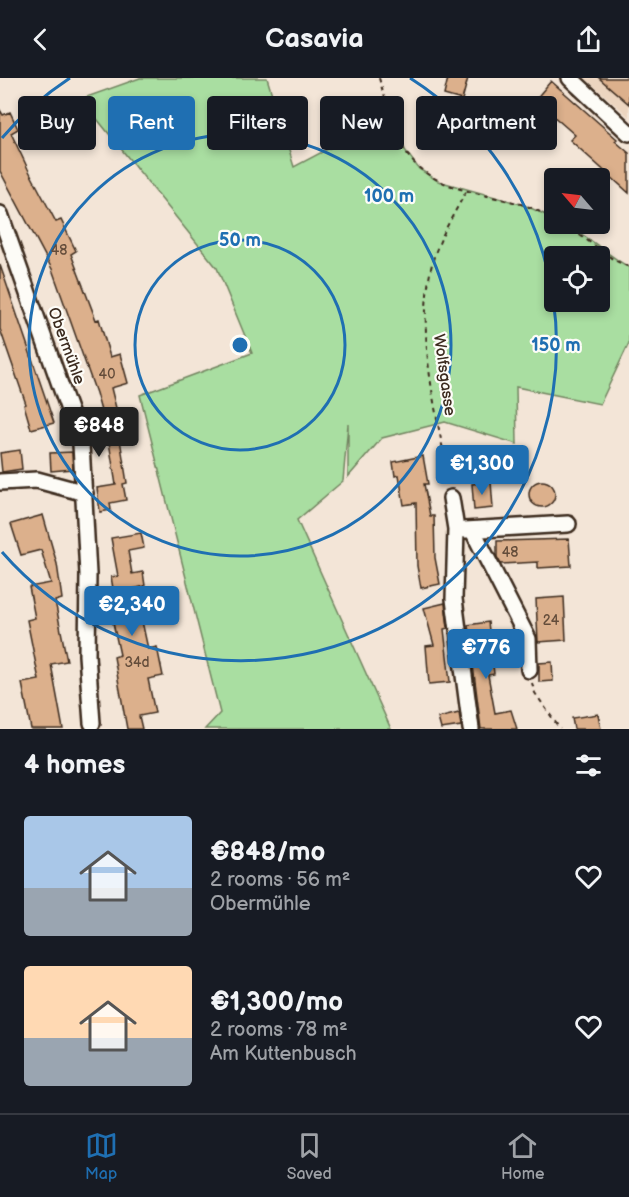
<!DOCTYPE html>
<meta charset="utf-8">
<style>
body{margin:0;font-family:"Balsamiq Sans",sans-serif;background:#242831;color:#f1f3f6;height:100vh;display:flex;flex-direction:column;font-size:22px;white-space:nowrap}
*{box-sizing:border-box;margin:0}
p{font-size:20px;color:#9ea1a6}
.icon{flex:none;width:33px;height:33px;fill:none;stroke:currentColor;stroke-width:2;stroke-linecap:round;stroke-linejoin:round}
.map{position:relative;height:651px;overflow:hidden}
.details{display:flex;flex-direction:column;background:#171b24;flex:1}
.details>*{flex:none}
.banner{position:absolute;left:18px;top:18px;width:594px;height:54px;display:flex;gap:12px}
.needle{width:39px;rotate:298deg}
.controls{position:absolute;left:544px;top:90px;display:grid;gap:12px}
.controls a{display:grid;place-items:center;width:66px;height:66px;border-radius:6px;background:#171b24;box-shadow:0 3px 9px #0003;font-size:30px}
.price{position:absolute;translate:-50% -51px;padding:0 14px;border-radius:6px;background:#1f6fb2;color:#fff;font-size:20px;line-height:39px;filter:drop-shadow(0 2px 3px #0008)}
.price::after{content:'';position:absolute;left:50%;top:36px;width:18px;height:14px;margin-left:-9px;background:inherit;clip-path:polygon(0 0,100% 0,50% 100%)}
.price.active{background:#222;color:#fff}
ul{padding:0;list-style:none}
li{display:flex;align-items:center;gap:18px;height:150px;padding:0 24px}
li span{display:grid;place-items:center;flex:none;width:168px;height:120px;border-radius:6px;color:#555}
li>.icon{margin-inline-start:auto}
span .icon{width:72px;height:72px;fill:#fffc;stroke-width:1}
li b{font-size:26px}
h2{display:flex;justify-content:space-between;align-items:center;height:72px;padding:0 24px;font-size:26px}
.tag{padding:0 21px;border-radius:6px;background:#171b24;box-shadow:0 3px 9px #0003;font-size:21px;line-height:54px}
.tag.active{background:#1f6fb2;color:#fff}
header{display:flex;justify-content:space-between;align-items:center;height:78px;padding:0 24px;background:#171b24;font-size:27px;font-weight:600}
.menu{display:flex;justify-content:space-around;align-items:center;height:84px;border-top:2px solid #363941;background:#171b24;font-size:16px;color:#9ea1a6}
.menu a{display:grid;justify-items:center;gap:3px}
.menu .active{color:#1f6fb2}
.map>svg:first-child{display:block}
</style>
<header><svg class="icon" aria-label="back" viewBox="0 0 24 24"><path d="M15 5l-7 7 7 7"/></svg>Casavia<svg class="icon" aria-label="share" viewBox="0 0 24 24"><path d="M12 15V3M7 8l5-5 5 5M5 13v7h14v-7"/></svg></header>
<div class="map">
<svg width="629" height="651" viewBox="0 0 629 651">
<rect width="100%" height="100%" fill="#f3e5d7"/>
<filter id="ink" filterUnits="userSpaceOnUse"><feTurbulence type="fractalNoise" baseFrequency=".0167" numOctaves="2"/><feDisplacementMap in="SourceGraphic" scale="12" xChannelSelector="R" yChannelSelector="G"/><feConvolveMatrix kernelMatrix="1 2 1 2 8 2 1 2 1" color-interpolation-filters="sRGB"/></filter>
<g filter="url(#ink)">
<path fill="#ecd5c0" d="M585,0H629V39Z"/>
<path fill="#a9dea1" stroke="#728460" stroke-width="1.5" fill-rule="evenodd" d="M140,0H267L294,89L392,37L405,72L419,91L438,103L524,127L555,141V146C577,146 607,178 629,189V265L600,326L516,309L517,366L445,344L382,360L348,399V346L343,403L297,442L391,651H205L220,635L140,317L252,275L217,190L81,21ZM555,178H600V224H555Z"/>
<path fill="#dcb08c" stroke="#3b2a1e" stroke-width="1.5" d="M448,0H468L462,22L444,17Z
M599,0H629V26Z
M551,3L617,61L615,63L629,75V115L570,62L575,57L535,22Z
M0,32L3,37L10,34L18,51L11,55L28,91L56,144L61,142L76,173L71,176L96,242L99,241L110,279L120,276L128,305L111,310L122,354L119,355L127,405L123,406L126,422L110,425L111,432L100,434L97,410L116,407L108,358L96,315L52,191L0,93Z
M0,187L54,345L31,351L24,327L26,326L0,251Z
M20,372L22,391L2,394L0,375Z
M72,374L73,391L51,393L50,375Z
M423,378L428,406H424L430,438H434L435,480L440,506L421,510L417,488L416,425L404,427L399,397L395,398L393,384Z
M529 416a13 13 0 1 1 26 0a13 13 0 1 1-26 0Z
M491,404L493,430L474,432L472,406Z
M43,437L57,486L62,521L55,523L67,583L51,586L63,651H31L22,605L39,602L27,542L35,540L29,509L51,505L41,472L21,477L11,446Z
M141,455L144,470L128,473L132,496L143,494L145,508L132,511L136,535L140,534L148,571L157,569L163,598L148,601L155,635L139,638L142,651H127L114,579L120,577L112,540L118,539L111,499L118,498L111,460Z
M569,461L571,488L538,490V484L501,486L497,479V463Z
M564,519L566,562L538,564L536,521Z
M445,525L448,550L444,551L450,604L429,606L426,568L434,567L424,530Z
M488,544L494,596L488,597L495,635L511,632L517,651H481L468,547Z
M552,584L553,603L539,604V585Z
M459,635L461,648L441,651L438,640Z
M598,636L601,651H574L572,640Z"/>
<g fill="none" stroke-linecap="round" stroke-linejoin="round">
<defs>
<path id="minor" d="M570,0L629,55
M0,136L81,366L88,496L87,577L92,645
M0,404L37,402L85,415
M451,420L456,451L454,521L471,651
M465,452L568,446
M473,453L528,561L529,592"/>
</defs>
<use href="#minor" stroke="#3b2a1e" stroke-width="20"/>
<path stroke="#3b2a1e" stroke-width="2" stroke-dasharray="4.5 4.5" stroke-linecap="butt" d="M379,0C386,24 391,48 403,70C427,112 479,114 521,126C533,130 544,136 555,141
M565,146L614,182L629,189
M449,405C437,333 414,255 433,182C440,158 455,134 467,112
M532,605L535,615L560,651"/>
<use href="#minor" stroke="#fdfcf7" stroke-width="15"/>
</g>
</g>
<g fill="none" stroke="#1f6fb2" stroke-width="3">
<circle cx="240" cy="267" r="105"/>
<circle cx="240" cy="267" r="211"/>
<path d="M2 60A316 316 0 0 1 70 0M410 0A316 316 0 1 1 2 474"/>
</g>
<g text-anchor="middle" dominant-baseline="central" stroke-width="4.5" stroke-linejoin="round" paint-order="stroke">
<g font-size="14" fill="#634c3a">
<text x="59" y="172">48</text>
<text x="107" y="296">40</text>
<text x="510" y="474">48</text>
<text x="551" y="542">24</text>
<text x="137" y="584">34d</text>
</g>
<g font-size="16" fill="#3b2a1e" stroke="#fdfcf7">
<text transform="translate(66 268) rotate(70)">Obermühle</text>
<text transform="translate(444 297) rotate(82)">Wolfsgasse</text>
</g>
</g>
<circle cx="240" cy="267" r="9" fill="#1f6fb2" stroke="#fdfcf7" stroke-width="3"/>
<g font-size="18" text-anchor="middle" font-weight="bold" fill="#1f6fb2" stroke="#fdfcf7" stroke-width="4.5" stroke-linejoin="round" paint-order="stroke">
<text x="389" y="124">100 m</text>
<text x="240" y="168">50 m</text>
<text x="556" y="273">150 m</text>
</g>
</svg>
<div class="controls">
<a><svg class="needle" viewBox="-14 -14 28 28"><path d="M0-13l5 13h-10z" fill="#e53935"/><path d="M0 13l5-13h-10z" fill="#9ea1a6"/></svg></a>
<a><svg class="icon" aria-label="locate" viewBox="0 0 24 24"><circle cx="12" cy="12" r="6"/><path d="M12 2v4M12 18v4M2 12h4M18 12h4"/></svg></a>
</div>
<b class="price active" style="left:99px;top:380px">€848</b>
<b class="price" style="left:482px;top:418px">€1,300</b>
<b class="price" style="left:132px;top:559px">€2,340</b>
<b class="price" style="left:486px;top:602px">€776</b>
<div class="banner">
<a class="tag">Buy</a>
<a class="tag active">Rent</a>
<a class="tag">Filters</a>
<a class="tag">New</a>
<a class="tag">Apartment</a>
</div>
</div>
<section class="details">
<h2>4 homes<svg class="icon" aria-label="filters" viewBox="0 0 24 24"><path d="M4 7h16M4 17h16"/><circle cx="9" cy="7" r="2"/><circle cx="15" cy="17" r="2"/></svg></h2>
<ul>
<li><span style="background:linear-gradient(#a9c7e8 60%,#9aa5b1 0)"><svg class="icon" aria-label="home" viewBox="0 0 24 24"><path d="M3 11l9-7 9 7M6 9v11h12V9"/></svg></span><div><b>€848/mo</b><p>2 rooms · 56 m²</p><p>Obermühle</p></div><svg class="icon" aria-label="heart" viewBox="0 0 24 24"><path d="M12 20l-8-8c-3-5 5-10 8-4 3-6 11-1 8 4z"/></svg></li>
<li><span style="background:linear-gradient(#ffd9b3 60%,#9aa5b1 0)"><svg class="icon" aria-label="home" viewBox="0 0 24 24"><path d="M3 11l9-7 9 7M6 9v11h12V9"/></svg></span><div><b>€1,300/mo</b><p>2 rooms · 78 m²</p><p>Am Kuttenbusch</p></div><svg class="icon" aria-label="heart" viewBox="0 0 24 24"><path d="M12 20l-8-8c-3-5 5-10 8-4 3-6 11-1 8 4z"/></svg></li>
</ul>
</section>
<nav class="menu">
<a class="active"><svg class="icon" aria-label="map" viewBox="0 0 24 24"><path d="M3 6l6-2 6 2 6-2v14l-6 2-6-2-6 2zM9 4v14M15 6v14"/></svg>Map</a>
<a><svg class="icon" aria-label="saved" viewBox="0 0 24 24"><path d="M7 4h10v16l-5-4-5 4z"/></svg>Saved</a>
<a><svg class="icon" aria-label="home" viewBox="0 0 24 24"><path d="M3 11l9-7 9 7M6 9v11h12V9"/></svg>Home</a>
</nav>
